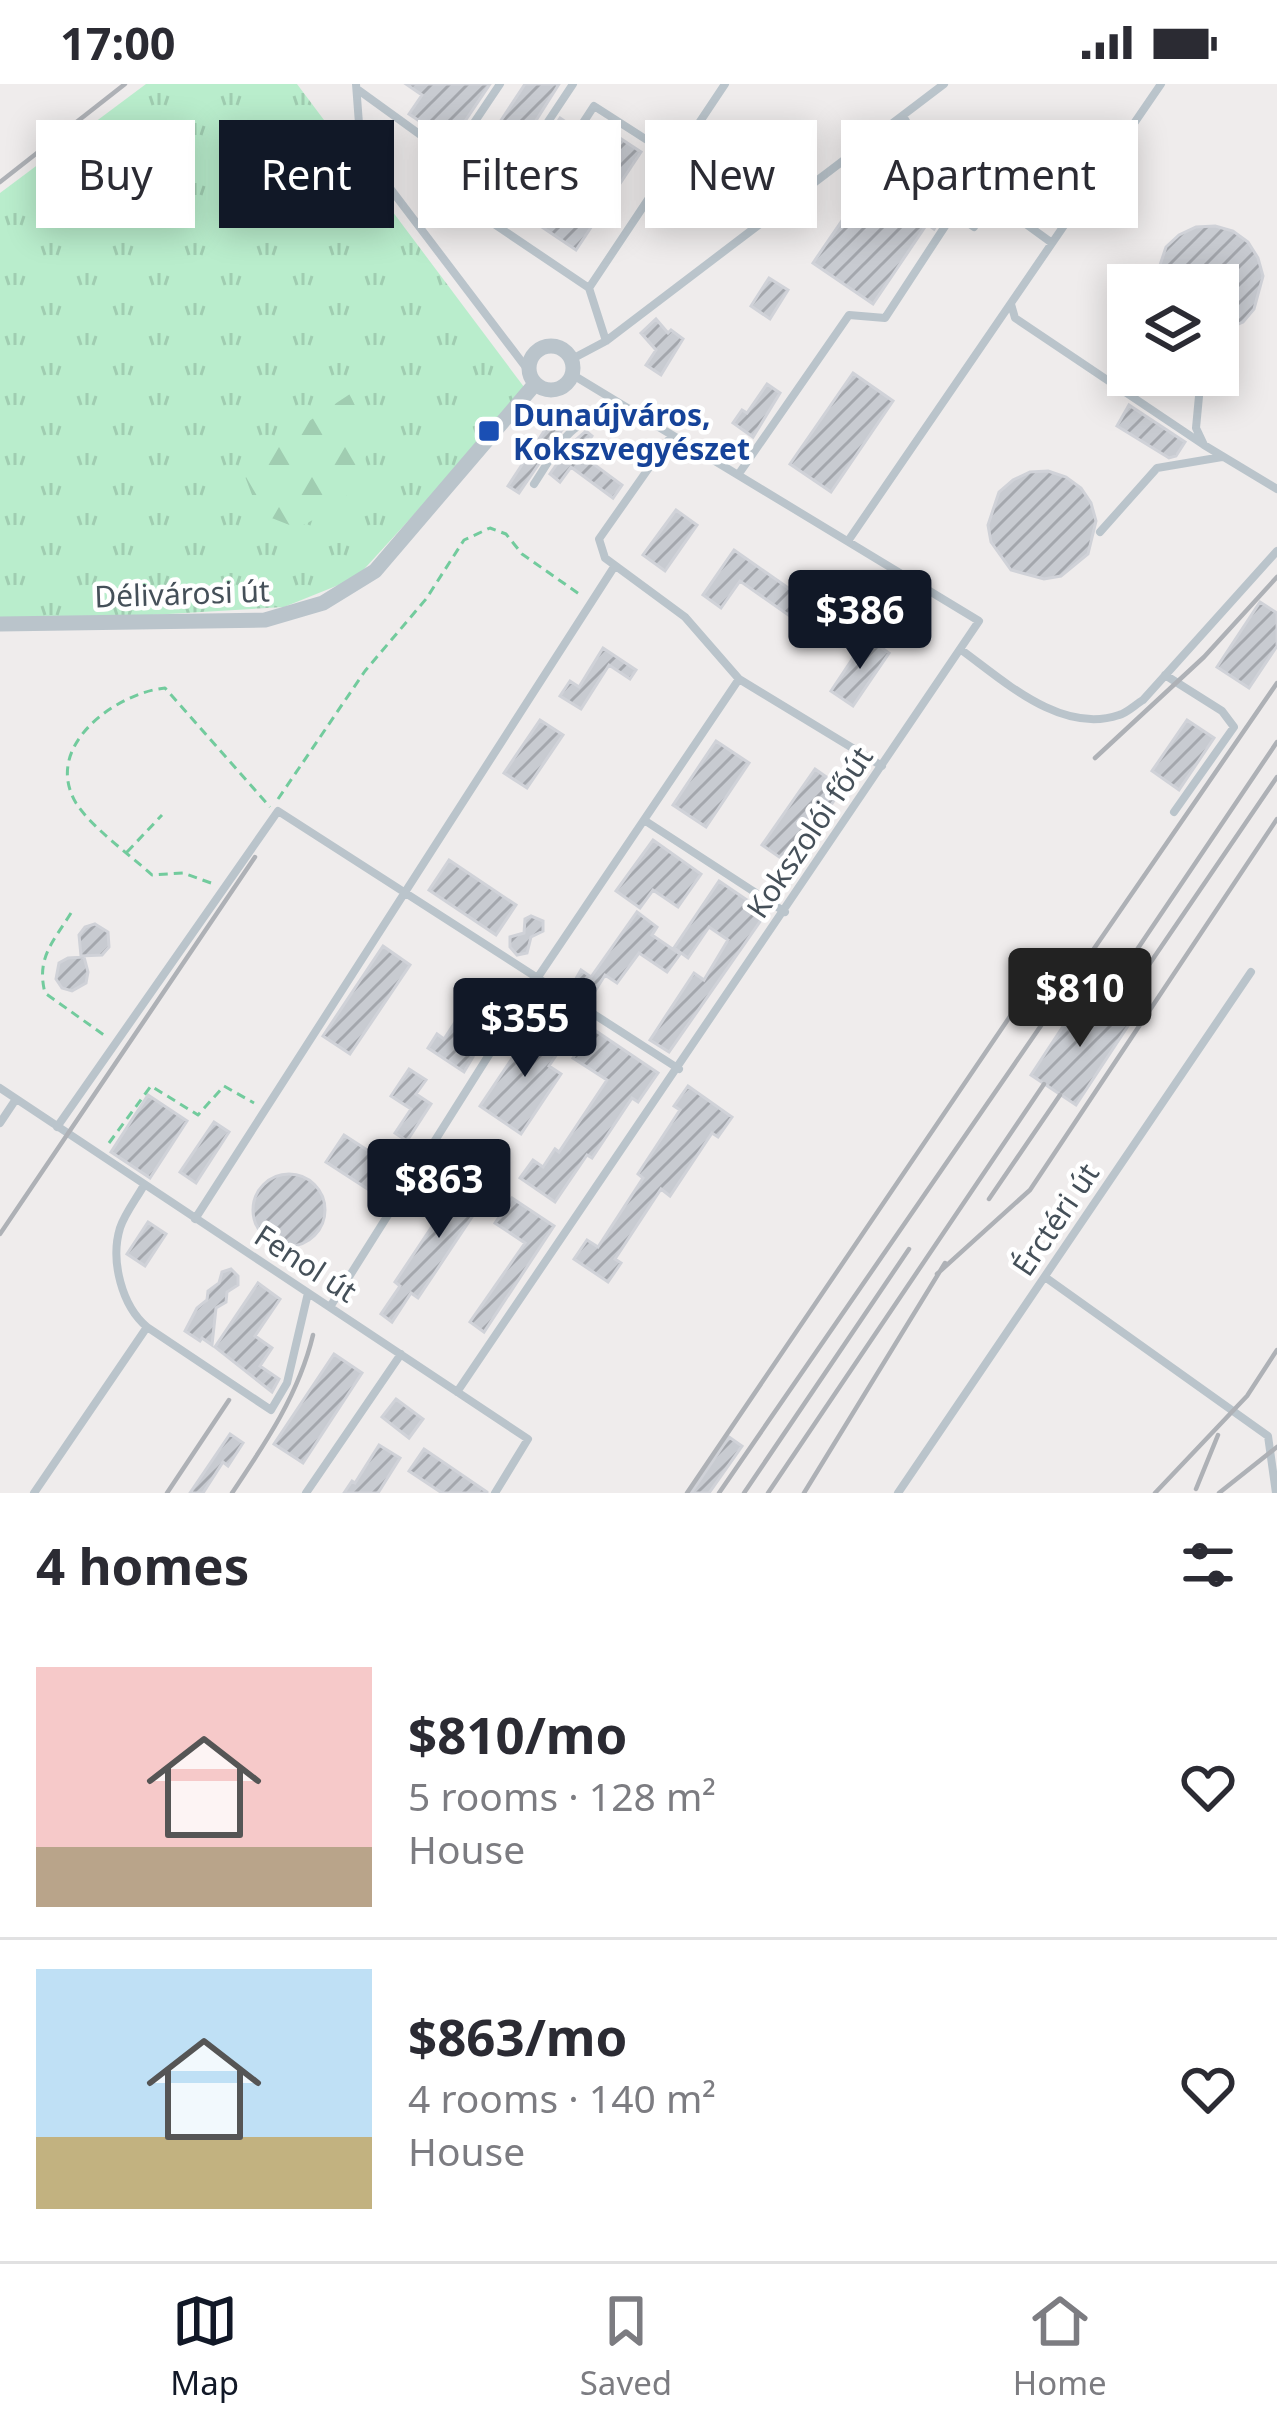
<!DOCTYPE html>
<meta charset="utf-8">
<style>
body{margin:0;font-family:"Noto Sans",sans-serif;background:#f2f2f3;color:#2b2b33;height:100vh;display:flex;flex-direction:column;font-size:45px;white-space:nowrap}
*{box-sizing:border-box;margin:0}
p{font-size:39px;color:#7c7c81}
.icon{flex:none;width:66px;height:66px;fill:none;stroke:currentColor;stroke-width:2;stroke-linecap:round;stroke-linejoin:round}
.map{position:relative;height:1409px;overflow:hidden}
.details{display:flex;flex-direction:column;background:#fff;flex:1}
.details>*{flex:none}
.top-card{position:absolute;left:36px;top:36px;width:1206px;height:108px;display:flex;gap:24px}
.buttons{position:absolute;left:1107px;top:180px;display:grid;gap:24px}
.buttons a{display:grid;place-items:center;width:132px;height:132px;border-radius:0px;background:#fff;box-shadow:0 6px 30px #0003;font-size:60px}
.price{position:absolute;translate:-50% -102px;padding:0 27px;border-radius:12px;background:#111827;color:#fff;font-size:39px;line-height:78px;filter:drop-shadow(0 3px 6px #0008)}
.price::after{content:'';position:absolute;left:50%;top:72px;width:36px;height:27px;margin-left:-18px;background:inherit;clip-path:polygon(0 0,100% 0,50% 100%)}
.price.selected{background:#222;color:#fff}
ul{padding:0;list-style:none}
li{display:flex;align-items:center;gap:36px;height:300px;padding:0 36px}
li+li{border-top:3px solid #e1e1e2}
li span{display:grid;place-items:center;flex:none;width:336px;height:240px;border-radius:0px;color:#555}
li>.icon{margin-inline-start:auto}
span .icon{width:144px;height:144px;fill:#fffc;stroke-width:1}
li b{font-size:51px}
h2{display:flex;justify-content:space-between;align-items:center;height:144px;padding:0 36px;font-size:51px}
.tag{padding:0 42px;border-radius:0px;background:#fff;box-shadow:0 6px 30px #0003;font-size:42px;line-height:108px}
.tag.selected{background:#111827;color:#fff}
.status{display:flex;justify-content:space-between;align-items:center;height:84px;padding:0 60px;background:#fff;direction:ltr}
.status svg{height:33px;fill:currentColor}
.tab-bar{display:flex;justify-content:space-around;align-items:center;height:168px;border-top:3px solid #e1e1e2;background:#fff;font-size:33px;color:#7c7c81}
.tab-bar a{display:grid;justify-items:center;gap:6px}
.tab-bar .selected{color:#111827}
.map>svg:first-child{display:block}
</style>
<div class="status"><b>17:00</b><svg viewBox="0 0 49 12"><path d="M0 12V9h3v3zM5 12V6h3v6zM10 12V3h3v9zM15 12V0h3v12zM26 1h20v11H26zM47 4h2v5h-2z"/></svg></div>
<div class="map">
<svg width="1277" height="1409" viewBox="0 0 1277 1409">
<defs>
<pattern id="grass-tufts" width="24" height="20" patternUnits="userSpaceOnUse" patternTransform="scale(3)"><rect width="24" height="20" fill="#b9edcc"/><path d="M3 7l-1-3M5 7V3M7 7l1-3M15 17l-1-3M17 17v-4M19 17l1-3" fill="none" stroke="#a0cdb1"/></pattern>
<pattern id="forest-firs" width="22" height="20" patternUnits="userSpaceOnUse" patternTransform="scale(3)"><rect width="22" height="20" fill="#b9edcc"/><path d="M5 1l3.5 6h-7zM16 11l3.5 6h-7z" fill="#a0cdb1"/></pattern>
<pattern id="building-hatch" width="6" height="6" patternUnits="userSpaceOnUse" patternTransform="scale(3)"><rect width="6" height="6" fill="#c8cbd1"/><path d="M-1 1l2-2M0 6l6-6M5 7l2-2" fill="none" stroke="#a4a7ad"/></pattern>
</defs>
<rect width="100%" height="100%" fill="#efecec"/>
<path fill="url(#grass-tufts)" d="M146,0H297L527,307L356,494L284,523L0,540V109Z"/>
<path fill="url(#forest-firs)" d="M350,310C355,323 366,342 367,356C368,405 335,426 297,444L259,429L241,382Z"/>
<path fill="url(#building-hatch)" stroke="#d0d2d8" stroke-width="3" d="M406,0H490L451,58L409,30L422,11Z
M525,0H559L491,108L488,106L482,115L460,100L468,89L462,85L487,42L494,47Z
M560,34L567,39L512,122L505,117Z
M606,45L641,68L576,166L542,143Z
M902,79L952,116L934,145L927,140L873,220L813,179L856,116L870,126Z
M1215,142L1233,147L1248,158L1258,174L1263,192L1254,225L1243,238L1218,249V201H1156L1155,196L1166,163L1179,151L1196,143Z
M769,194L788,206L770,235L751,222Z
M656,235L668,249L671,246L683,255L661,291L646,281L656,266L641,249Z
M853,289L893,317L831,408L790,380Z
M767,300L780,309L753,353L733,339L742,326L747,329Z
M1129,321L1185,358L1176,372L1169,374L1117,342Z
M552,335L564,343L519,409L508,402Z
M586,347L592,352L580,370L622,401L613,414L571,383L560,398L550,390L571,360Z
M1048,387L1066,393L1081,404L1091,419L1096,437L1088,470L1061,492L1044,495L1011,486L991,458L988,441L999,408L1013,396L1030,388Z
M676,426L697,441L665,487L643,471Z
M734,466L807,517L794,535L740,497L721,524L703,511Z
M1260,518L1277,529V562L1249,604L1217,583Z
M867,553L889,569L853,622L831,607Z
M603,564L636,586L630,595L609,581L581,625L560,612L570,597L579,603Z
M540,636L563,651L527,704L504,689Z
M1187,636L1214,654L1179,706L1152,687Z
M716,657L749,679L706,743L673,721Z
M815,685L842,704L792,782L762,761Z
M653,756L701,790L678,823L653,806L640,824L616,807Z
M449,776L516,821L496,851L429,806Z
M719,797L766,829L669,968L650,956L694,889L704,896L728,856L709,843L688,874L674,864Z
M637,828L657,843L652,851L680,870L667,888L639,869L617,899L605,891L589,917L570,905L581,886L591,893Z
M531,832L543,837V847L531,853L527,869L517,871L510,863V853L524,849L525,835Z
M95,840L108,848L109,863L102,871L81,872L79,851L85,843Z
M383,862L410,881L350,970L323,952Z
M84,873L88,888L86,899L72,907L62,904L56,895L59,879L68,874Z
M1083,912L1128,942L1076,1021L1031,991Z
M465,923L489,938L469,970L473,973L464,988L428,964L437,950L444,955Z
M536,939L565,958L549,982L561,990L521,1050L480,1022Z
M593,945L658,989L638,1018L632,1014L592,1074L587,1071L555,1118L520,1094L533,1076L543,1083L555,1065L559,1068L607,996L573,974Z
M409,985L426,996L416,1010L431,1020L407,1057L395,1049L411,1025L391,1012Z
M688,1002L732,1033L718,1053L712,1049L670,1112L661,1105L615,1175L621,1179L608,1198L574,1175L587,1156L598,1163L643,1094L638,1090L680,1026L674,1022Z
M148,1011L187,1037L150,1094L111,1068Z
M214,1038L229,1048L196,1099L180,1088Z
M344,1051L404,1090L386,1117L326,1078Z
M471,1084L494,1100L418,1214L411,1209L392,1238L381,1230L400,1202L395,1198Z
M253 1126a36 36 0 1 1 72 0a36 36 0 1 1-72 0Z
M512,1114L554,1142L484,1248L470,1238L525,1159L495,1139Z
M148,1138L166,1150L145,1182L127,1170Z
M231,1185L238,1192V1201L227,1208L226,1218L216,1224L212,1261L202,1254L200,1257L185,1247L197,1224L207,1216L208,1207L219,1199L222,1188Z
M258,1199L280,1215L255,1252L272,1264L260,1282L279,1295L272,1308L215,1263Z
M334,1270L362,1289L303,1379L274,1360Z
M396,1315L423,1335L409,1354L382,1333Z
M230,1350L243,1359L228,1382L223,1378L203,1409H190Z
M729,1353L742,1362L709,1409H691Z
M379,1361L400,1374L378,1409H344L352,1397L355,1399Z
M424,1365L487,1408V1409H442L409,1387Z"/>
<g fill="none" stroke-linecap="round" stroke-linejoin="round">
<path stroke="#72cb9d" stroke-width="3" stroke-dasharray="9 6" stroke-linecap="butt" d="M278,715L365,587L426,515L464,456L490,444L506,450L522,470L582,512
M127,768L162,731
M211,799L183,789L152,791C130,771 91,743 76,719C42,662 116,609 165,604L270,723
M71,829C53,858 36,874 45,909L108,954
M109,1059L151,1002L198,1031L224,1002L254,1019"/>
<path stroke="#bac4cb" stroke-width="8" d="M356,0L361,66L528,286
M357,5L451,73L500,0
M903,32L941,97L964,114
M463,119L589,204
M526,126L594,22L675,74
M954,129L974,143
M484,134L573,0
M1011,220L1015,234L1204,361
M606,257L589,204L725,0
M572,275L606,257L944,0
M1201,291L1196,344L1204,361L1277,405
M672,351L599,455L605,474L685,533L739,595L882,682
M738,391L849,231L885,234L972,101L1052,159
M534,400C568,348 572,327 640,335
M1100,448L1157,384L1222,373
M848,457L1161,0
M960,565C1003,596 1061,651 1119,631C1127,629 1136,620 1143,616L1277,467
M1165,591L1222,627L1234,643L1174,728
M644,736L785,828
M0,1004L528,1355L495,1409
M0,1039L16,1015
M57,1043L278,727L679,985
M195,1135L614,483
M1045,1193L1268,1352L1276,1409
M330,1223L538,893L739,595
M147,1243L271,1326L287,1299L308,1209
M457,1308L979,537L573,291
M34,1409L147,1243C122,1222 110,1177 120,1144C125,1129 137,1114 144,1101
M306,1409L401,1270
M898,1409L1251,888"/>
<path stroke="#bac4cb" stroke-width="15" d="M529 284a22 22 0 1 1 44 0a22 22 0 1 1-44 0Z
M0,540L265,536L323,519L375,487L535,300"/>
<path stroke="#aeb1b6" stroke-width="4.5" d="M0,98L125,0
M1095,674L1204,573L1277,493
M1099,922L1277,658
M1114,932L1277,693
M989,1115L1060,1011
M0,1150L255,773
M937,1190L1030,1106L1277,735
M1196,1405L1218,1351
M167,1409L229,1316
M232,1409C265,1360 299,1310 313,1251
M687,1409L1036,894
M719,1409L1277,599
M744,1409L909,1165
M768,1409L1044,1000
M804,1409L945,1179
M1155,1409L1247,1312L1277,1266
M1219,1409L1277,1363"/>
</g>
<rect fill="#1a4fb4" stroke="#fff" stroke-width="4.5" x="477" y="335" width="24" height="24" rx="6"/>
<g text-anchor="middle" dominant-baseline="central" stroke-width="9" stroke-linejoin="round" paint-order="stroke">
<g font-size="30" font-weight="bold" fill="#164399" stroke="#fff" text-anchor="start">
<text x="513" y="330">Dunaújváros,<tspan x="513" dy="34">Kokszvegyészet</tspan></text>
</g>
<g font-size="30" fill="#455059" stroke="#fff">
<text transform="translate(182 509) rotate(-2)">Délivárosi út</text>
<text transform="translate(809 748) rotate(-56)">Kokszolói főút</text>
<text transform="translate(1055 1135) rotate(-56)">Érctéri út</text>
<text transform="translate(306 1179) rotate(33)">Fenol út</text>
</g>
</g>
</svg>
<div class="buttons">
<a><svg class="icon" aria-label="layers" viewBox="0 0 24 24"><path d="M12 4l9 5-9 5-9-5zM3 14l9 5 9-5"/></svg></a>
</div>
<b class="price" style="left:860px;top:588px">$386</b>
<b class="price selected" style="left:1080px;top:966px">$810</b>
<b class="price" style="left:525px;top:996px">$355</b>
<b class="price" style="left:439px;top:1157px">$863</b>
<div class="top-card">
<a class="tag">Buy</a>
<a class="tag selected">Rent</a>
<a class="tag">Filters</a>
<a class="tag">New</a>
<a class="tag">Apartment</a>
</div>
</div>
<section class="details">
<h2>4 homes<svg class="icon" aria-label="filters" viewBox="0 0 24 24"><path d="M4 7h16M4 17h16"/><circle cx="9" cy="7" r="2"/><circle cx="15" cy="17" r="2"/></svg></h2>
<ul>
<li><span style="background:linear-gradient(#f6c9c9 75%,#b9a48a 0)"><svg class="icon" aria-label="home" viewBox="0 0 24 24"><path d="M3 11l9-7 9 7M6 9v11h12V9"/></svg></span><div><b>$810/mo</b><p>5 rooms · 128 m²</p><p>House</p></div><svg class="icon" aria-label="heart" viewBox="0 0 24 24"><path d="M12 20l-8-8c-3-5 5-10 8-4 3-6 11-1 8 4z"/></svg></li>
<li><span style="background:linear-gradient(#bfe0f5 70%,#c2b280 0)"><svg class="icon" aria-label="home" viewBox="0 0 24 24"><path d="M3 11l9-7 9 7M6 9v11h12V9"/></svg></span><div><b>$863/mo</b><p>4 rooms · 140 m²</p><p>House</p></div><svg class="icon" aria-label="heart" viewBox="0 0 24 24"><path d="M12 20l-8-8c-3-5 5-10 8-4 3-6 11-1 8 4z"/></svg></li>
</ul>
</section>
<nav class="tab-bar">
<a class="selected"><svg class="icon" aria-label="map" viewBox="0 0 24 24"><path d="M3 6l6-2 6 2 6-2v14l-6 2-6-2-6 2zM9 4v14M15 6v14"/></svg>Map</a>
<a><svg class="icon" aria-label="saved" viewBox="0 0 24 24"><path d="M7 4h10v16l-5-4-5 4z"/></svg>Saved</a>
<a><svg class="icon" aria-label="home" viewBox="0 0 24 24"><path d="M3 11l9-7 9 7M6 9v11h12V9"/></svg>Home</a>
</nav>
